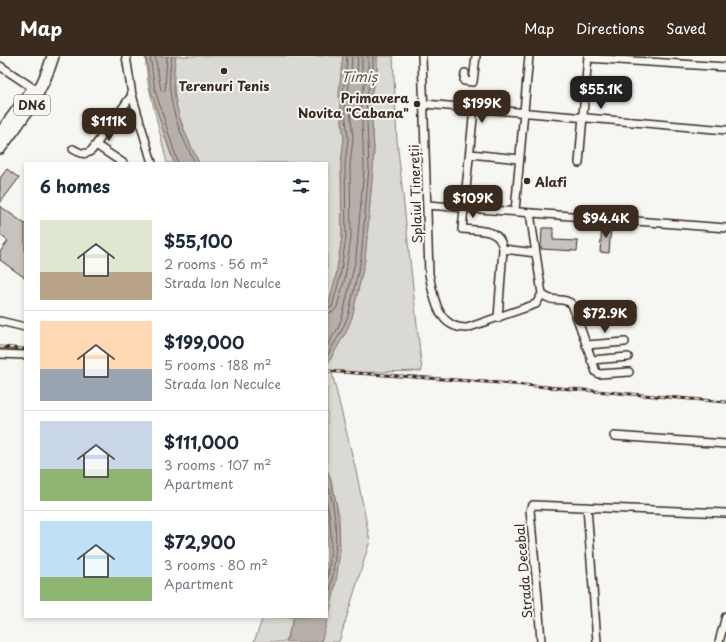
<!DOCTYPE html>
<meta charset="utf-8">
<style>
body{margin:0;font-family:"Playpen Sans",sans-serif;background:#f2f2f3;color:#1f2937;height:100vh;display:flex;flex-direction:column;font-size:15px;white-space:nowrap}
*{box-sizing:border-box;margin:0}
p{font-size:13px;color:#747a83}
.icon{flex:none;width:22px;height:22px;fill:none;stroke:currentColor;stroke-width:2;stroke-linecap:round;stroke-linejoin:round}
.map{position:relative;flex:1;overflow:hidden}
.panel{position:absolute;left:24px;top:106px;width:304px;height:456px;display:flex;flex-direction:column;background:#fff;border-radius:0px;box-shadow:0 2px 6px #0003}
.panel>*{flex:none}
.price{position:absolute;translate:-50% -34px;padding:0 9px;border-radius:8px;background:#3b2a1e;color:#fff;font-size:13px;line-height:26px;filter:drop-shadow(0 1px 2px #0008)}
.price::after{content:'';position:absolute;left:50%;top:24px;width:12px;height:9px;margin-left:-6px;background:inherit;clip-path:polygon(0 0,100% 0,50% 100%)}
.price.selected{background:#222;color:#fff}
ul{padding:0;list-style:none}
li{display:flex;align-items:center;gap:12px;height:100px;padding:0 16px}
li+li{border-top:1px solid #e0e1e3}
li span{display:grid;place-items:center;flex:none;width:112px;height:80px;border-radius:0px;color:#555}
li>.icon{margin-inline-start:auto}
span .icon{width:48px;height:48px;fill:#fffc;stroke-width:1}
li b{font-size:17px}
h2{display:flex;justify-content:space-between;align-items:center;height:48px;padding:0 16px;font-size:17px}
header{display:flex;align-items:center;gap:24px;box-sizing:border-box;height:56px;padding:0 20px;background:#3b2a1e;color:#fff}
header strong{font-size:19px}
nav{display:flex;gap:22px;margin-inline-start:auto;font-size:14px}
.map>svg:first-child{display:block}
</style>
<header>
<strong>Map</strong>
<nav><a>Map</a><a>Directions</a><a>Saved</a></nav>
</header>
<div class="map">
<svg width="726" height="586" viewBox="0 0 726 586">
<rect width="100%" height="100%" fill="#f6f6f2"/>
<filter id="ink" filterUnits="userSpaceOnUse"><feTurbulence type="fractalNoise" baseFrequency=".025" numOctaves="2"/><feDisplacementMap in="SourceGraphic" scale="8" xChannelSelector="R" yChannelSelector="G"/><feConvolveMatrix kernelMatrix="1 2 1 2 8 2 1 2 1" color-interpolation-filters="sRGB"/></filter>
<g filter="url(#ink)">
<path fill="#dad9d3" stroke="#8a8278" d="M145,0H146C150,37 161,72 174,107H167L148,27Z
M176,0H343L339,41L344,82L341,108L342,181L336,220L327,255V107H199C182,70 168,42 176,0Z
M377,0H393L397,84L422,315L332,317L357,419L370,485L339,586H321L334,536L340,495L339,459L333,431L327,413V309L346,276L352,261L365,204L373,112L374,92L370,42L377,15Z
M263,561H294L286,586H254Z"/>
<path fill="#b6b0a9" stroke="#857a71" d="M146,0H176C168,42 181,70 199,107H174L151,35Z
M343,0H377V15L370,42L374,92L373,112L365,204L352,261L346,276L327,309V255L336,220L342,181L341,108L344,82L339,35Z
M327,413C348,476 340,524 321,586H286L294,561H327Z"/>
<g fill="none" stroke-linecap="round" stroke-linejoin="round">
<path stroke="#6c6056" stroke-width="1" d="M150,0L155,34L178,107
M155,0L161,34L163,36L165,34L167,0
M172,0C164,41 177,71 195,107
M358,0L357,20L359,22L362,14V0
M327,253L332,251L340,221L346,181L345,109L348,82L343,35L346,16L347,0
M327,258L333,256L337,251L345,222L351,182L350,109L353,82L348,35L351,16L352,0
M327,290L338,272L343,258L356,202L364,112L361,42L368,14V0
M327,300L342,274L348,260L361,203L369,112L366,42L373,15V0
M327,426C341,467 336,509 327,551
M327,447C333,474 332,499 327,526"/>
</g>
<path fill="#c8c3be" stroke="#3b2a1e" d="M7,113L19,122L0,147V122Z
M0,150L25,168V222L0,204V196L8,185L0,179Z
M602,170H611L609,197L600,196Z
M542,172H553V184L578,185L577,195L541,193Z"/>
<g fill="none" stroke-linecap="round" stroke-linejoin="round">
<defs>
<path id="minor" d="M126,0L132,39L152,107
M422,0L429,218C434,242 437,272 467,272L536,248L542,238L530,157
M588,2L726,11
M0,10L33,32
M465,17L464,25L473,26L476,0
M425,48L726,74
M474,52L462,173C480,175 500,172 503,193L498,262
M96,89L123,107
M73,93C80,97 85,100 92,94L132,39
M470,98L519,103
M579,107L588,0
M427,149L726,172
M515,155L529,0
M503,193L536,197
M542,238C553,248 562,240 572,248L596,316L599,318L629,316
M0,265L25,271
M586,289L625,286
M0,298L25,299
M591,304L628,301
M614,380L726,388
M587,451L597,586
M541,586L538,542L530,454L533,449L726,457
M719,586L726,560"/>
<path id="primary" d="M0,78L30,37
M0,92C22,63 43,35 53,0"/>
</defs>
<use href="#minor" stroke="#3b2a1e" stroke-width="10"/>
<use href="#primary" stroke="#3b2a1e" stroke-width="14"/>
<use href="#minor" stroke="#f6f6f2" stroke-width="7"/>
<use href="#primary" stroke="#f6f6f2" stroke-width="11"/>
<defs>
<path id="rail" d="M0,291L25,293
M327,315L500,327L726,346"/>
</defs>
<use href="#rail" stroke="#3b2a1e" stroke-width="3"/>
<use href="#rail" stroke="#f6f6f2" stroke-width="1.5" stroke-dasharray="4.5" stroke-linecap="butt"/>
</g>
</g>
<g fill="#3b2a1e" stroke="#f6f6f2" stroke-width="1.5">
<circle cx="224" cy="15" r="4"/>
<circle cx="417" cy="48" r="4"/>
<circle cx="527" cy="125" r="4"/>
</g>
<g text-anchor="middle" dominant-baseline="central" stroke-width="4" stroke-linejoin="round" paint-order="stroke">
<rect fill="#f6f6f2" stroke="#73675e" stroke-width="1" x="14" y="39" width="36" height="20" rx="3"/>
<g font-size="12" font-weight="bold" fill="#3b2a1e">
<text x="32" y="49">DN6</text>
</g>
<g font-size="13" font-weight="bold" fill="#3b2a1e" stroke="#f6f6f2">
<text x="224" y="29">Terenuri Tenis</text>
<text x="409" y="41" text-anchor="end">Primavera<tspan x="409" dy="15">Novita "Cabana"</tspan></text>
<text x="535" y="125" text-anchor="start">Alafi</text>
</g>
<g font-size="13" fill="#3b2a1e" stroke="#f6f6f2">
<text transform="translate(415 138) rotate(-92)">Splaiul Tinereții</text>
<text transform="translate(523 515) rotate(-95)">Strada Decebal</text>
</g>
<g font-size="14" font-style="italic" fill="#605248" stroke="#f6f6f2">
<text x="359" y="20">Timiș</text>
</g>
</g>
</svg>
<b class="price selected" style="left:601px;top:54px">$55.1K</b>
<b class="price" style="left:482px;top:68px">$199K</b>
<b class="price" style="left:109px;top:86px">$111K</b>
<b class="price" style="left:473px;top:163px">$109K</b>
<b class="price" style="left:606px;top:183px">$94.4K</b>
<b class="price" style="left:605px;top:278px">$72.9K</b>
<section class="panel">
<h2>6 homes<svg class="icon" aria-label="filters" viewBox="0 0 24 24"><path d="M4 7h16M4 17h16"/><circle cx="9" cy="7" r="2"/><circle cx="15" cy="17" r="2"/></svg></h2>
<ul>
<li><span style="background:linear-gradient(#dfe7d0 65%,#b9a48a 0)"><svg class="icon" aria-label="home" viewBox="0 0 24 24"><path d="M3 11l9-7 9 7M6 9v11h12V9"/></svg></span><div><b>$55,100</b><p>2 rooms · 56 m²</p><p>Strada Ion Neculce</p></div></li>
<li><span style="background:linear-gradient(#ffd9b3 60%,#9aa5b1 0)"><svg class="icon" aria-label="home" viewBox="0 0 24 24"><path d="M3 11l9-7 9 7M6 9v11h12V9"/></svg></span><div><b>$199,000</b><p>5 rooms · 188 m²</p><p>Strada Ion Neculce</p></div></li>
<li><span style="background:linear-gradient(#c9d6e8 60%,#8fb573 0)"><svg class="icon" aria-label="home" viewBox="0 0 24 24"><path d="M3 11l9-7 9 7M6 9v11h12V9"/></svg></span><div><b>$111,000</b><p>3 rooms · 107 m²</p><p>Apartment</p></div></li>
<li><span style="background:linear-gradient(#bfe0f5 70%,#8fb573 0)"><svg class="icon" aria-label="home" viewBox="0 0 24 24"><path d="M3 11l9-7 9 7M6 9v11h12V9"/></svg></span><div><b>$72,900</b><p>3 rooms · 80 m²</p><p>Apartment</p></div></li>
</ul>
</section>
</div>
